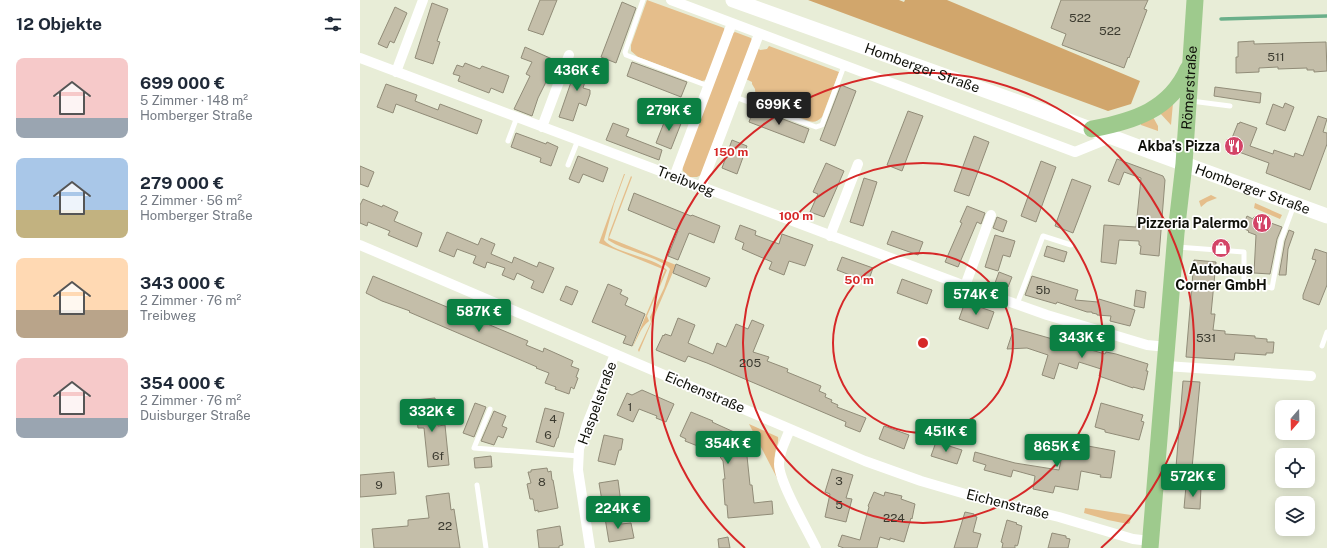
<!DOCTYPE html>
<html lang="de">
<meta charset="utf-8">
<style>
body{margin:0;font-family:"Public Sans",sans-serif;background:#f6f6f7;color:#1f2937;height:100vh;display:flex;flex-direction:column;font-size:15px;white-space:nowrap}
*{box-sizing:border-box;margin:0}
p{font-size:13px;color:#747a83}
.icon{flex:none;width:22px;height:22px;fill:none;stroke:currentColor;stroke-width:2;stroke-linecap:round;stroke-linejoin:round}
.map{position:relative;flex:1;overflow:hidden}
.drawer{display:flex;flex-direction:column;background:#fff;width:360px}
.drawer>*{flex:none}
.needle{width:26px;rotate:200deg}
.buttons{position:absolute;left:915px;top:400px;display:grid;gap:8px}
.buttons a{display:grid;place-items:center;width:40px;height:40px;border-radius:8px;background:#fff;box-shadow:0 2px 10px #0003;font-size:20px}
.price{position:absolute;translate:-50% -34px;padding:0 9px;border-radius:4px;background:#0b8043;color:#fff;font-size:13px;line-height:26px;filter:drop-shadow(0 1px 2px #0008)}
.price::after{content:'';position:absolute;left:50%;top:24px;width:12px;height:9px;margin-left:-6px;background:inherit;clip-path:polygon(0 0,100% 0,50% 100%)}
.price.on{background:#222;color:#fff}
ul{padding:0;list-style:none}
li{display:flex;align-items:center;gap:12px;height:100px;padding:0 16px}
li span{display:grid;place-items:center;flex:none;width:112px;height:80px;border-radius:8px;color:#555}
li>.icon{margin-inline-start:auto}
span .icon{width:48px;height:48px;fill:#fffc;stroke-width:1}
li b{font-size:17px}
h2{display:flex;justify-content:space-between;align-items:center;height:48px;padding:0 16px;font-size:17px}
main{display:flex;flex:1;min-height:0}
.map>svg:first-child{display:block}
</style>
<main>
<section class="drawer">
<h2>12 Objekte<svg class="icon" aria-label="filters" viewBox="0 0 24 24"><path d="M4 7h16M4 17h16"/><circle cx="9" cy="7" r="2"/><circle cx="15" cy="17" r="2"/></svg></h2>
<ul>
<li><span style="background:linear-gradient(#f6c9c9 75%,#9aa5b1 0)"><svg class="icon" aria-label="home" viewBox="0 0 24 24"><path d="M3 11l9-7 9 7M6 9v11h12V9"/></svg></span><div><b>699 000 €</b><p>5 Zimmer · 148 m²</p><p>Homberger Straße</p></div></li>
<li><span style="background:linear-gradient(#a9c7e8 65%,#c2b280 0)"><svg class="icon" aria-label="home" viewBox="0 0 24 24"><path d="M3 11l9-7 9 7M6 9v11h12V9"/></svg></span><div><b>279 000 €</b><p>2 Zimmer · 56 m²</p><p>Homberger Straße</p></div></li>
<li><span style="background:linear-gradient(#ffd9b3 65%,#b9a48a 0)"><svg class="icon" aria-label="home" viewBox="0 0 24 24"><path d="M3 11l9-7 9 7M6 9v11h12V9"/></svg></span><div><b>343 000 €</b><p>2 Zimmer · 76 m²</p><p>Treibweg</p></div></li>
<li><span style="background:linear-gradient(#f6c9c9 75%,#9aa5b1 0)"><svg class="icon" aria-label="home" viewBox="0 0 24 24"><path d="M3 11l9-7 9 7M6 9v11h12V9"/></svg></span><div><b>354 000 €</b><p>2 Zimmer · 76 m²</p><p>Duisburger Straße</p></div></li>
</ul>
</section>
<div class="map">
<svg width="967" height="548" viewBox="0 0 967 548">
<rect width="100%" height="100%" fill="#e8edd7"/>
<path fill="#e5be8b" d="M287,0L364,28L365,31L346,80L342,81L278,57L271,51V45Z
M375,32L391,38L392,40L341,175L337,177H330L323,171L322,165L373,33Z
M409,46L479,72L462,117C458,121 454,123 449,121L396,101L395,89L392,84V82L386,79L398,48L400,50L407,49Z
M813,103L811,125L799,112Z
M793,117L798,126V131L781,125V123Z
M264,174H265L254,204L244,240C254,253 294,257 307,270L287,316L289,321C280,328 278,338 272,348L305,270L239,243Z
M271,176L272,177L249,238L316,265L279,352L278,350L291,322L290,317L304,288L310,269C302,258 262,250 248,240L249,234Z
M851,195L857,198L847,202L841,207L839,201Z
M895,203L922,215L920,219L894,208Z
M389,424L418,437C419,443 416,447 415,453C414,463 415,471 418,480Z
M725,508L771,515L770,523L768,524L748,520L724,513Z"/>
<path fill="#d1a66c" d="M448,0H539L544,2L545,0H587L780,81L771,104L748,111Z"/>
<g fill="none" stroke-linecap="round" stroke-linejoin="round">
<path stroke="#6aaf8a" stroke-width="3.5" d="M861,19L967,16"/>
</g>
<path fill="#c4bea9" stroke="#918c78" d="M180,0H197L183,35L168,30Z
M701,0H788L784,9L787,10L769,58L768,57L764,68L702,45L706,34L691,28Z
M262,2L276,8L256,63L241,57Z
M72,3L88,9L77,41L80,42L73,64L55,58Z
M35,7L47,13L34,43L30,41L27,48L18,44Z
M894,41V44L966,42L967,71L954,72V70H947V68L918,69V67L899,68V72L876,73V57H878V42Z
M165,47L199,62L190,81L187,80L178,98L172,116L154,109L170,76L166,74L172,62L161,58Z
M219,59L231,63L223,88L230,90V94L226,106L219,103L213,121L199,117Z
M272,62L327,82L321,97L267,76Z
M105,63L120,69L122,66L149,76L143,93L131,88L129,93L98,81L100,76L93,74L97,65L103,67Z
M26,84L57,95L55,101L78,110L80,104L122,120L117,134L36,104L33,113L17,107Z
M481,85L496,91L475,146L460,140Z
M855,87L901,93L900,103L854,96Z
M925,103L934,107L925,131L906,124L913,104L923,108Z
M394,108L449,129L444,143L389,122Z
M548,111L563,116L542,171L527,165Z
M307,115L322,121L311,149L296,143Z
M958,116L967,119L963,132L967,133V144L950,190L906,173L909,163L868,148L878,123L879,124L880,122L897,128L890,146L913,154L914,150L934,157L935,153L943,156Z
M253,123L269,129L266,136L302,150L299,160L246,140Z
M156,133L186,144L187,142L198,147L191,166L180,162L181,158L151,147Z
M614,136L629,142L609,196L594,191Z
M372,140L387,146L377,174L362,168Z
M218,156L248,168L243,182L223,174L219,183L209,179Z
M757,159L803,176L805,180L799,256L780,254L781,246L779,245V241L759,240L756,264L741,262L744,225L776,227L781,178L764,172L759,185L748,181Z
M681,161L696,167L676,222L661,216Z
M466,163L484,171L464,217L450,212L458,194L453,192Z
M0,166L14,172L8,187L0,184Z
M504,178L517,182L503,226L490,222Z
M712,179L731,186L713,233L695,226Z
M274,193L331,216L332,215L360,226L354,243L329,233L318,260L308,256L318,231L268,210Z
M3,199L22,207L23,205L38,212L34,221L62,233L57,247L28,235L30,231L8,222L7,226L0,223V205Z
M607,206L625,213L621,224L617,222L598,267L585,262L602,223L600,222Z
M887,216L893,219L894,217L922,227L917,239L910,274L894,273L896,235L888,232L889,231L882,228Z
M637,217L647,221L643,232L633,228Z
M380,225L396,231L395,235L419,244L422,234L453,245L445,266L429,261L424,275L409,269L412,262L382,249L384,243L375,239Z
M929,230L934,232L928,249L926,275H919L925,241Z
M532,231L563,242L558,255L527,244Z
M87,232L118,245L121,238L135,244L131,254L152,263L154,257L177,267L179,262L194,268L183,293L171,288L174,281L157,273L154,280L142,275L145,268L127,262L125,268L113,263L116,256L97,249L94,257L79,251Z
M635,235L655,241L650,257L643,255L638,271L625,267Z
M687,246L707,252L704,262L684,256Z
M955,249L967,253V285L959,305L943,299V295L956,260L952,259Z
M482,257L513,268L508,282L477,270Z
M834,260L856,262L851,314H855L853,330L865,331V334L895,336V338L907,339V342H914L913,353H906V355L875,353L874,360L826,357Z
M316,264L350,278L346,287L313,273Z
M639,272L652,277L648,287L635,283Z
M13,276L168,341L166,345L183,352L184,348L213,361L211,366L219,369L216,377L218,378L214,389L211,387L209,394L195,389L196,387L185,383L189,373L176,368L177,367L49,312L50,311L22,301L6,293Z
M672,276L718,290L715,300L738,302L739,299L775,310L770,326L750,321L751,316L737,315V314L732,313V312H727L697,302L696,304L665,295Z
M542,279L572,290L567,304L537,293Z
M248,284L262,290L260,294L268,298L265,305L285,314L272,346L263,343L266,336L232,322Z
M206,286L218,291L212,305L200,300Z
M776,290L786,292L784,308L774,306Z
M605,302L634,312L628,329L599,319Z
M318,318L335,325L328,343L353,354L357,343L366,347L376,324L388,329L392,320L404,325L393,352L409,357L407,361L428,369L427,372L461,386L459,391L466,394L465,397L472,400L471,402L478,405L477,407L506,418L500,432L485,426L486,422L347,363L328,356L325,362L296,350L303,335L304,336L305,334L311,336Z
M654,328L745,354L746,352L756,354L788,364L786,371H788L784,390L773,387V388L739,376L741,369L719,362L717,369L699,363L694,379L682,375L688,355L667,348L647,349Z
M823,381L840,382L832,468L816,467Z
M282,390L314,404L306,422L296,418L297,416L279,409L273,422L257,415L267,393L272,395Z
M75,398L78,426L85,425L89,465L68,467L64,428H58L55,400Z
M115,403L126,407L114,437L103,433Z
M741,403L783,415L781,421L784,422L779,440L745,432V430L735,427Z
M185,408L204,413L198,438H197L194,447L176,442Z
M134,411L146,416L142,426L147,428L143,438L138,436L134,445L121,441Z
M331,412L353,421L352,422L385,437L390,485H392L394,503L412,501L413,514L368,518L367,505H365L363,479H365L363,461L358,454L325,441L326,439L320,436Z
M524,426L549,435L544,449L519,439Z
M244,435L263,439L261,450H259L255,465L238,461Z
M576,442L602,450L597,464L571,456Z
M704,446L727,451L728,446L755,451L751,478L740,477L741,475L721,471L718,490L695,486L693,493L673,489L675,476L653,470L651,477L624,470L626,465L613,461L615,452L655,463L699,470Z
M131,456L132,467L115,468L114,458Z
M187,468L188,472L191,471L192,480H193L198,508L178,512V510L175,511L173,499H170L167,484L171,483L168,472H171V470Z
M472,469L493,475L486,498L492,499L486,522L465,517L470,494L465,492Z
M34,472L36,494L0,497V475Z
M258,480L261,503L251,505L250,500L242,501L239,483Z
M826,486L841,487L840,509L824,508Z
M514,492L524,496L525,492L542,496L541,499L555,504L552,519L551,518L544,542L530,538V540L520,537L517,548H484L478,546L482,535L500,540L509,507L508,506Z
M89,493L91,510L94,509L100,548H14L12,529L48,526V520L69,518L66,496Z
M605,512L614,514V516L617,517L613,532L621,534L617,548H594Z
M260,516L261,524L271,523L274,538L249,542L245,518Z
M647,520L657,523L656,524L662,526L658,544L657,546L655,545V548H642L643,543L641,542Z
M200,526L203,545L199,546V548H179L177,530Z
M692,533L706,536V538L710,539L708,548H688Z
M368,537L370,548H359L358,539Z"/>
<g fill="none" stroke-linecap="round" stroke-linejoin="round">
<path stroke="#fff" stroke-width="5" d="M283,0L265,52L266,55L348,86
M375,97L456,127L462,125L484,66
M831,101L870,106
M148,141L157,117
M208,165L218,140
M817,247L884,252V281L912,288L921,240L934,205
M657,304L683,236L711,245
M962,346L967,332
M130,409L114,448L219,456
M117,485L126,548"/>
<path stroke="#fff" stroke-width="10" d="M311,0L715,152L752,137
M0,58L605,286L687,315L787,345L807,347
M36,72L63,0
M182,127L209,55
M314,177L372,23
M341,187L399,34
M470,236L498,164
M0,245L505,461L561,481L626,500L699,517L773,539L790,541
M605,286L631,215
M806,366L951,376
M430,429C426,440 419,451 419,464C419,482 447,529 456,548
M230,548L218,470L219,449L227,424L255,354"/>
<path stroke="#fff" stroke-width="15" id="s1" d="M373,0L666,105L800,155L967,216"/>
<g stroke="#9eca8d" stroke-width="17">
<path d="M732,129C774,121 810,110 828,69"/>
<path id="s2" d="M790,548L816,233L824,164L835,0"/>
</g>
</g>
<g fill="none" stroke="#d62828" stroke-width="2">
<circle cx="563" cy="343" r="90"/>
<circle cx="563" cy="343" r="180"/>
<path d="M385 548A271 271 0 1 1 741 548"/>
</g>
<defs>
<symbol id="restaurant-disc" viewBox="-11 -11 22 22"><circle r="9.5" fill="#d34467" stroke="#fff"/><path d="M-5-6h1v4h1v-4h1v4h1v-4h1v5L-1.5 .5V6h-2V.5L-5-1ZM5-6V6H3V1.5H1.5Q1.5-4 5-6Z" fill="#fff"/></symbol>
<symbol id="shop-disc" viewBox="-11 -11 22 22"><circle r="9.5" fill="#d34467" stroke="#fff"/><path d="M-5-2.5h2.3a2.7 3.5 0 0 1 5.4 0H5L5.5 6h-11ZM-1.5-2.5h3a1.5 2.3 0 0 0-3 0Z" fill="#fff"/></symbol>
</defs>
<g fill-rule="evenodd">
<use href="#restaurant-disc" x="863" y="135" width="22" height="22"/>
<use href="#restaurant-disc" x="891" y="212" width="22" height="22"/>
<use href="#shop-disc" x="850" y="237" width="22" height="22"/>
</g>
<g text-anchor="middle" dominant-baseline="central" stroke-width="3.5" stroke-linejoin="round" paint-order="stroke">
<g font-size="12" fill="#3c3b30">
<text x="720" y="18">522</text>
<text x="750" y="31">522</text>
<text x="916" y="57">511</text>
<text x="683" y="290">5b</text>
<text x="846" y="338">531</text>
<text x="390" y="363">205</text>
<text x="270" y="407">1</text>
<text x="193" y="419">4</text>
<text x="188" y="435">6</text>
<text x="78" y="456">6f</text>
<text x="479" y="481">3</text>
<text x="182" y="482">8</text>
<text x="19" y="485">9</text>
<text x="479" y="505">5</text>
<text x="534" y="518">224</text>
<text x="85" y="526">22</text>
</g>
<g font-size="14" fill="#0e0f08" stroke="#fff">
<text stroke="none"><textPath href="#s1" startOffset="201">Homberger Straße</textPath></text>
<text stroke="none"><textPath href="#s2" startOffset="462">Römerstraße</textPath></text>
<text transform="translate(326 181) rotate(21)">Treibweg</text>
<text stroke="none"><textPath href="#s1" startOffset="553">Homberger Straße</textPath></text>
<text transform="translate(345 392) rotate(23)">Eichenstraße</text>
<text transform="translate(237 403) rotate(-70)">Haspelstraße</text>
<text transform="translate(648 504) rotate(14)">Eichenstraße</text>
</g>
<g font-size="14" font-weight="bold" fill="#0e0f08" stroke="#fff" text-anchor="end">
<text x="860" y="146">Akba’s Pizza</text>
<text x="888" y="223">Pizzeria Palermo</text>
<text x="861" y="269" text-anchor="middle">Autohaus<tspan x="861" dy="16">Corner GmbH</tspan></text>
</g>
</g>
<circle cx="563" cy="343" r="6" fill="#d62828" stroke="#fff" stroke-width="2"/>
<g font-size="12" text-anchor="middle" font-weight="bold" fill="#d62828" stroke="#fff" stroke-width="3.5" stroke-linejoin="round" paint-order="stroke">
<text x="371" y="156">150 m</text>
<text x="436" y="220">100 m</text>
<text x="499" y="284">50 m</text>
</g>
</svg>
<div class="buttons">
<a><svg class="needle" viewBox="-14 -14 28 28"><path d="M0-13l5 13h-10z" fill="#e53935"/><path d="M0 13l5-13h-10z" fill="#747a83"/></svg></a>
<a><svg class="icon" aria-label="locate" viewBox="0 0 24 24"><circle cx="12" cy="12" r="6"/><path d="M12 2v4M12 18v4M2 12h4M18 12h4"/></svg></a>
<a><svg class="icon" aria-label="layers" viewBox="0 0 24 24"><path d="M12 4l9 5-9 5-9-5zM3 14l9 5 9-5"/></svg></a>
</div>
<b class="price" style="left:217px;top:92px">436K €</b>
<b class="price on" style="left:419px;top:126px">699K €</b>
<b class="price" style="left:309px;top:132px">279K €</b>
<b class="price" style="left:616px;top:316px">574K €</b>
<b class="price" style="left:119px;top:333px">587K €</b>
<b class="price" style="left:722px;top:359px">343K €</b>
<b class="price" style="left:72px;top:433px">332K €</b>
<b class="price" style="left:586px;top:453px">451K €</b>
<b class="price" style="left:368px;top:465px">354K €</b>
<b class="price" style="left:697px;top:468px">865K €</b>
<b class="price" style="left:833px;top:498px">572K €</b>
<b class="price" style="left:258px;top:530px">224K €</b>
</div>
</main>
